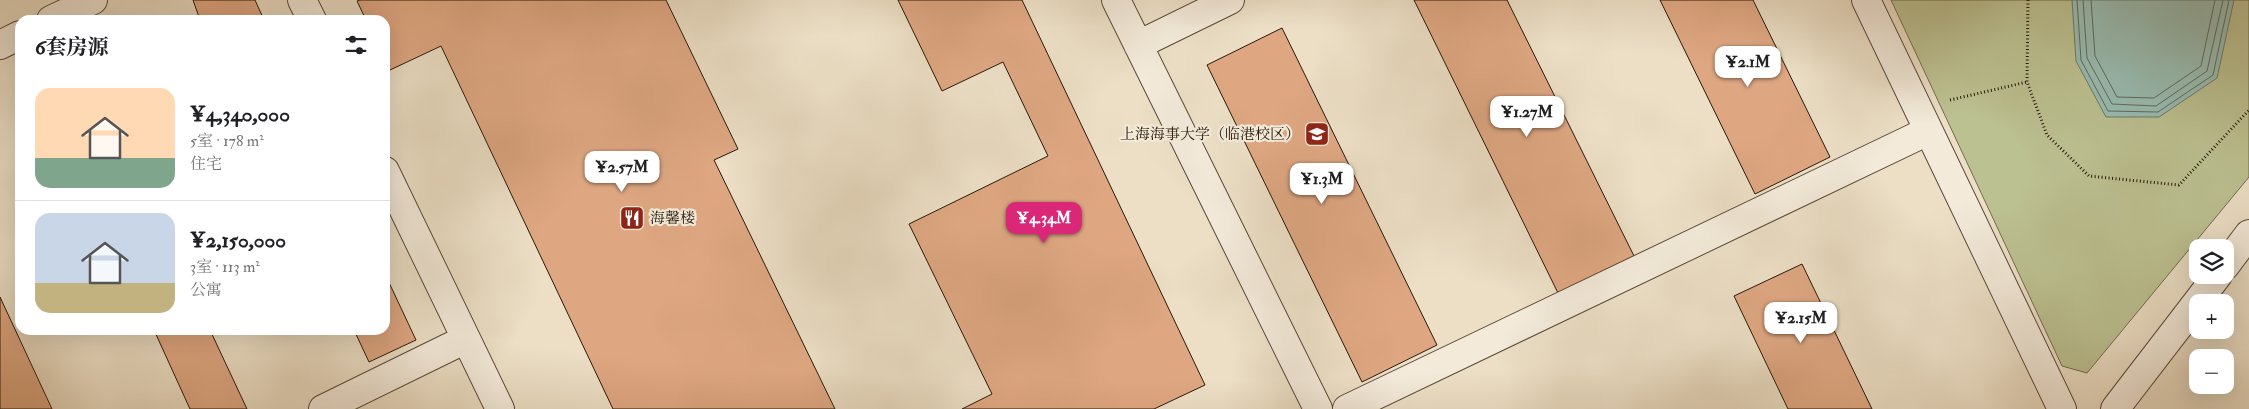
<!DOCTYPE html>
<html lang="zh">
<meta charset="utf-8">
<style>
body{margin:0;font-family:"IM FELL Double Pica","Noto Serif SC",serif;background:#f2f2f2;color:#202124;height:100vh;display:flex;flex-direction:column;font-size:19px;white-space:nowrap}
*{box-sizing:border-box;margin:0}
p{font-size:16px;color:#757577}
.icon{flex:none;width:28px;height:28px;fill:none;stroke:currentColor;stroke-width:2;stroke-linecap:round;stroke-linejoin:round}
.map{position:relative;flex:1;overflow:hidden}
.panel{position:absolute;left:15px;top:15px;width:375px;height:320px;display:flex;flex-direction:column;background:#fff;border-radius:15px;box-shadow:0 5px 20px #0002}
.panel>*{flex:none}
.controls{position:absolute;left:2189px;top:239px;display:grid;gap:10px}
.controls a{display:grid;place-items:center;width:45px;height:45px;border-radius:10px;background:#fff;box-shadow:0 5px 20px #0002;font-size:25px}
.price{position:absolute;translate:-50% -42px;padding:0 11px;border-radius:10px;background:#fff;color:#222;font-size:16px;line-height:32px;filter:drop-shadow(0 1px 2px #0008)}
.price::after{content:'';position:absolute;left:50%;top:30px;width:15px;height:11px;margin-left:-8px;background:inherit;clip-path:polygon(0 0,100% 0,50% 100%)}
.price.active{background:#db2777;color:#fff}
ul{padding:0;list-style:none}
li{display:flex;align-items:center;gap:15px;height:125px;padding:0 20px}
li+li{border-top:1px solid #e0e0e0}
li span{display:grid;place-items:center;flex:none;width:140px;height:100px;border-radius:15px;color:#555}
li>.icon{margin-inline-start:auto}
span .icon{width:60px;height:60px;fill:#fffc;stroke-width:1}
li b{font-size:21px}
h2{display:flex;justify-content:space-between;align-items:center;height:60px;padding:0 20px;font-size:21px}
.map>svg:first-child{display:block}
</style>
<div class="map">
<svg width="2249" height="409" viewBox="0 0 2249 409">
<rect width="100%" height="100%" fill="#ecdfc6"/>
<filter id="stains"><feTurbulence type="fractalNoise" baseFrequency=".004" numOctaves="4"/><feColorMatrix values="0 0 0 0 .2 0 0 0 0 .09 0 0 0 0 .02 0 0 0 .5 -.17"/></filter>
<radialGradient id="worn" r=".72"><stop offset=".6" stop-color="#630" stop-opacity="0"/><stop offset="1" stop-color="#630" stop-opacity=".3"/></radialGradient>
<path fill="#bcc192" stroke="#726d4c" d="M1891,0H2249V177L2087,373L2062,366Z"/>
<path fill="#99bdb3" stroke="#6c7b6e" d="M2072,0H2234L2217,78L2159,117H2106L2076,61Z"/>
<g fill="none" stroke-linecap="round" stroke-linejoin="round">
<path stroke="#606b5d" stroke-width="1" d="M2077,0L2081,60L2108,111L2158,112L2213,75L2229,0
M2083,0L2087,58L2112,104L2156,106L2207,71L2223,0
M2091,0L2095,56L2117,97L2154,98L2201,66L2215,0"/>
</g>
<path fill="#dea782" stroke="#281907" d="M193,0H255L264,20H200Z
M360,0H666L738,149L714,160L835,409H613L441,46L390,70L385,61V20H366L357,1Z
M898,0H1022L1205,385L1154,409H962L992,394L909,224L1048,156L1003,62L942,91Z
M1414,0H1507L1634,256L1558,293Z
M1660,0H1753L1830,157L1755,194Z
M1282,28L1437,345L1362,382L1207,65Z
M1802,264L1872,409H1788L1734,296Z
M385,274L416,340L369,362L354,330H385Z
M0,297L52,409H0Z
M154,330H210L247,409H190Z"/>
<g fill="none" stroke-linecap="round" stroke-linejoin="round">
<defs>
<path id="minor" d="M302,0L312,20
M1116,0L1318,409
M1866,0L2062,409
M51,20L93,0
M0,45L20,35
M1138,45L1230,0
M385,171L500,409
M2225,266L2249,234
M323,409L466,339
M1347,409L1928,131
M2115,409L2218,275"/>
</defs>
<use href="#minor" stroke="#594a37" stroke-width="30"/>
<path stroke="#281907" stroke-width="3" stroke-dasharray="1 2.5" stroke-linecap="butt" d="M2028,0L2027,82L2047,135L2089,176L2179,185L2249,110
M1950,100L2027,82"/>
<use href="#minor" stroke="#f3eada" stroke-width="28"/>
</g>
<defs>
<symbol id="university-square" viewBox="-11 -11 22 22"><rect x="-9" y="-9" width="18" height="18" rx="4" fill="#8f2418" stroke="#f3eada"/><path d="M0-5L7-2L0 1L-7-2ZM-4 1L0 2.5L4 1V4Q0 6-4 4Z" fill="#fff"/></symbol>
<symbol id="restaurant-square" viewBox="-11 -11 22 22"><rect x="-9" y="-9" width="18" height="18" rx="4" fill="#8f2418" stroke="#f3eada"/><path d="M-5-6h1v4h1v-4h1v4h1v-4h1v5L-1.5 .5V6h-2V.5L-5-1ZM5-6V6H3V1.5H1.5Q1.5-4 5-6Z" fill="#fff"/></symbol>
</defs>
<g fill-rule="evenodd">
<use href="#university-square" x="1303" y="120" width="28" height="28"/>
<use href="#restaurant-square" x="618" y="204" width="28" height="28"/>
</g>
<g text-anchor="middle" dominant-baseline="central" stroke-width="4.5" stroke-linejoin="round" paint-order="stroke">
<g font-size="15" fill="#281907" stroke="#f3eada" text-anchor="end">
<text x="1300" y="134">上海海事大学（临港校区）</text>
<text x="650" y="218" text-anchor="start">海馨楼</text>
</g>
</g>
<rect width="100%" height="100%" filter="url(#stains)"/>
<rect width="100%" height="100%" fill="url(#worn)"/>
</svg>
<div class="controls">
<a><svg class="icon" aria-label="layers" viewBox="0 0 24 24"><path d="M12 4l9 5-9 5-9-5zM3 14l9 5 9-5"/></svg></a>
<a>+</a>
<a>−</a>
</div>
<b class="price" style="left:1748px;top:88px">¥2.1M</b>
<b class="price" style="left:1527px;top:138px">¥1.27M</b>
<b class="price" style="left:622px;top:193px">¥2.57M</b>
<b class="price" style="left:1322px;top:205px">¥1.3M</b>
<b class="price active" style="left:1044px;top:244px">¥4.34M</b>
<b class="price" style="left:1801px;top:344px">¥2.15M</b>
<section class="panel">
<h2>6套房源<svg class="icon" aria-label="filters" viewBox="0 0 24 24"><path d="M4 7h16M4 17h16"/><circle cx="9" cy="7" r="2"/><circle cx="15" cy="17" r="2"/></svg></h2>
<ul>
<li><span style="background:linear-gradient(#ffd9b3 70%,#7fa58c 0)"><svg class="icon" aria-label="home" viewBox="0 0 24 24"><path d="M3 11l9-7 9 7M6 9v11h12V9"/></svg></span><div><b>¥4,340,000</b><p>5室 · 178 m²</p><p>住宅</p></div></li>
<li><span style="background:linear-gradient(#c9d6e8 70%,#c2b280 0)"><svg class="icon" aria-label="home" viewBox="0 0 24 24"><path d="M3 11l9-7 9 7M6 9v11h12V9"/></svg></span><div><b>¥2,150,000</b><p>3室 · 113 m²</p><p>公寓</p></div></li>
</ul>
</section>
</div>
